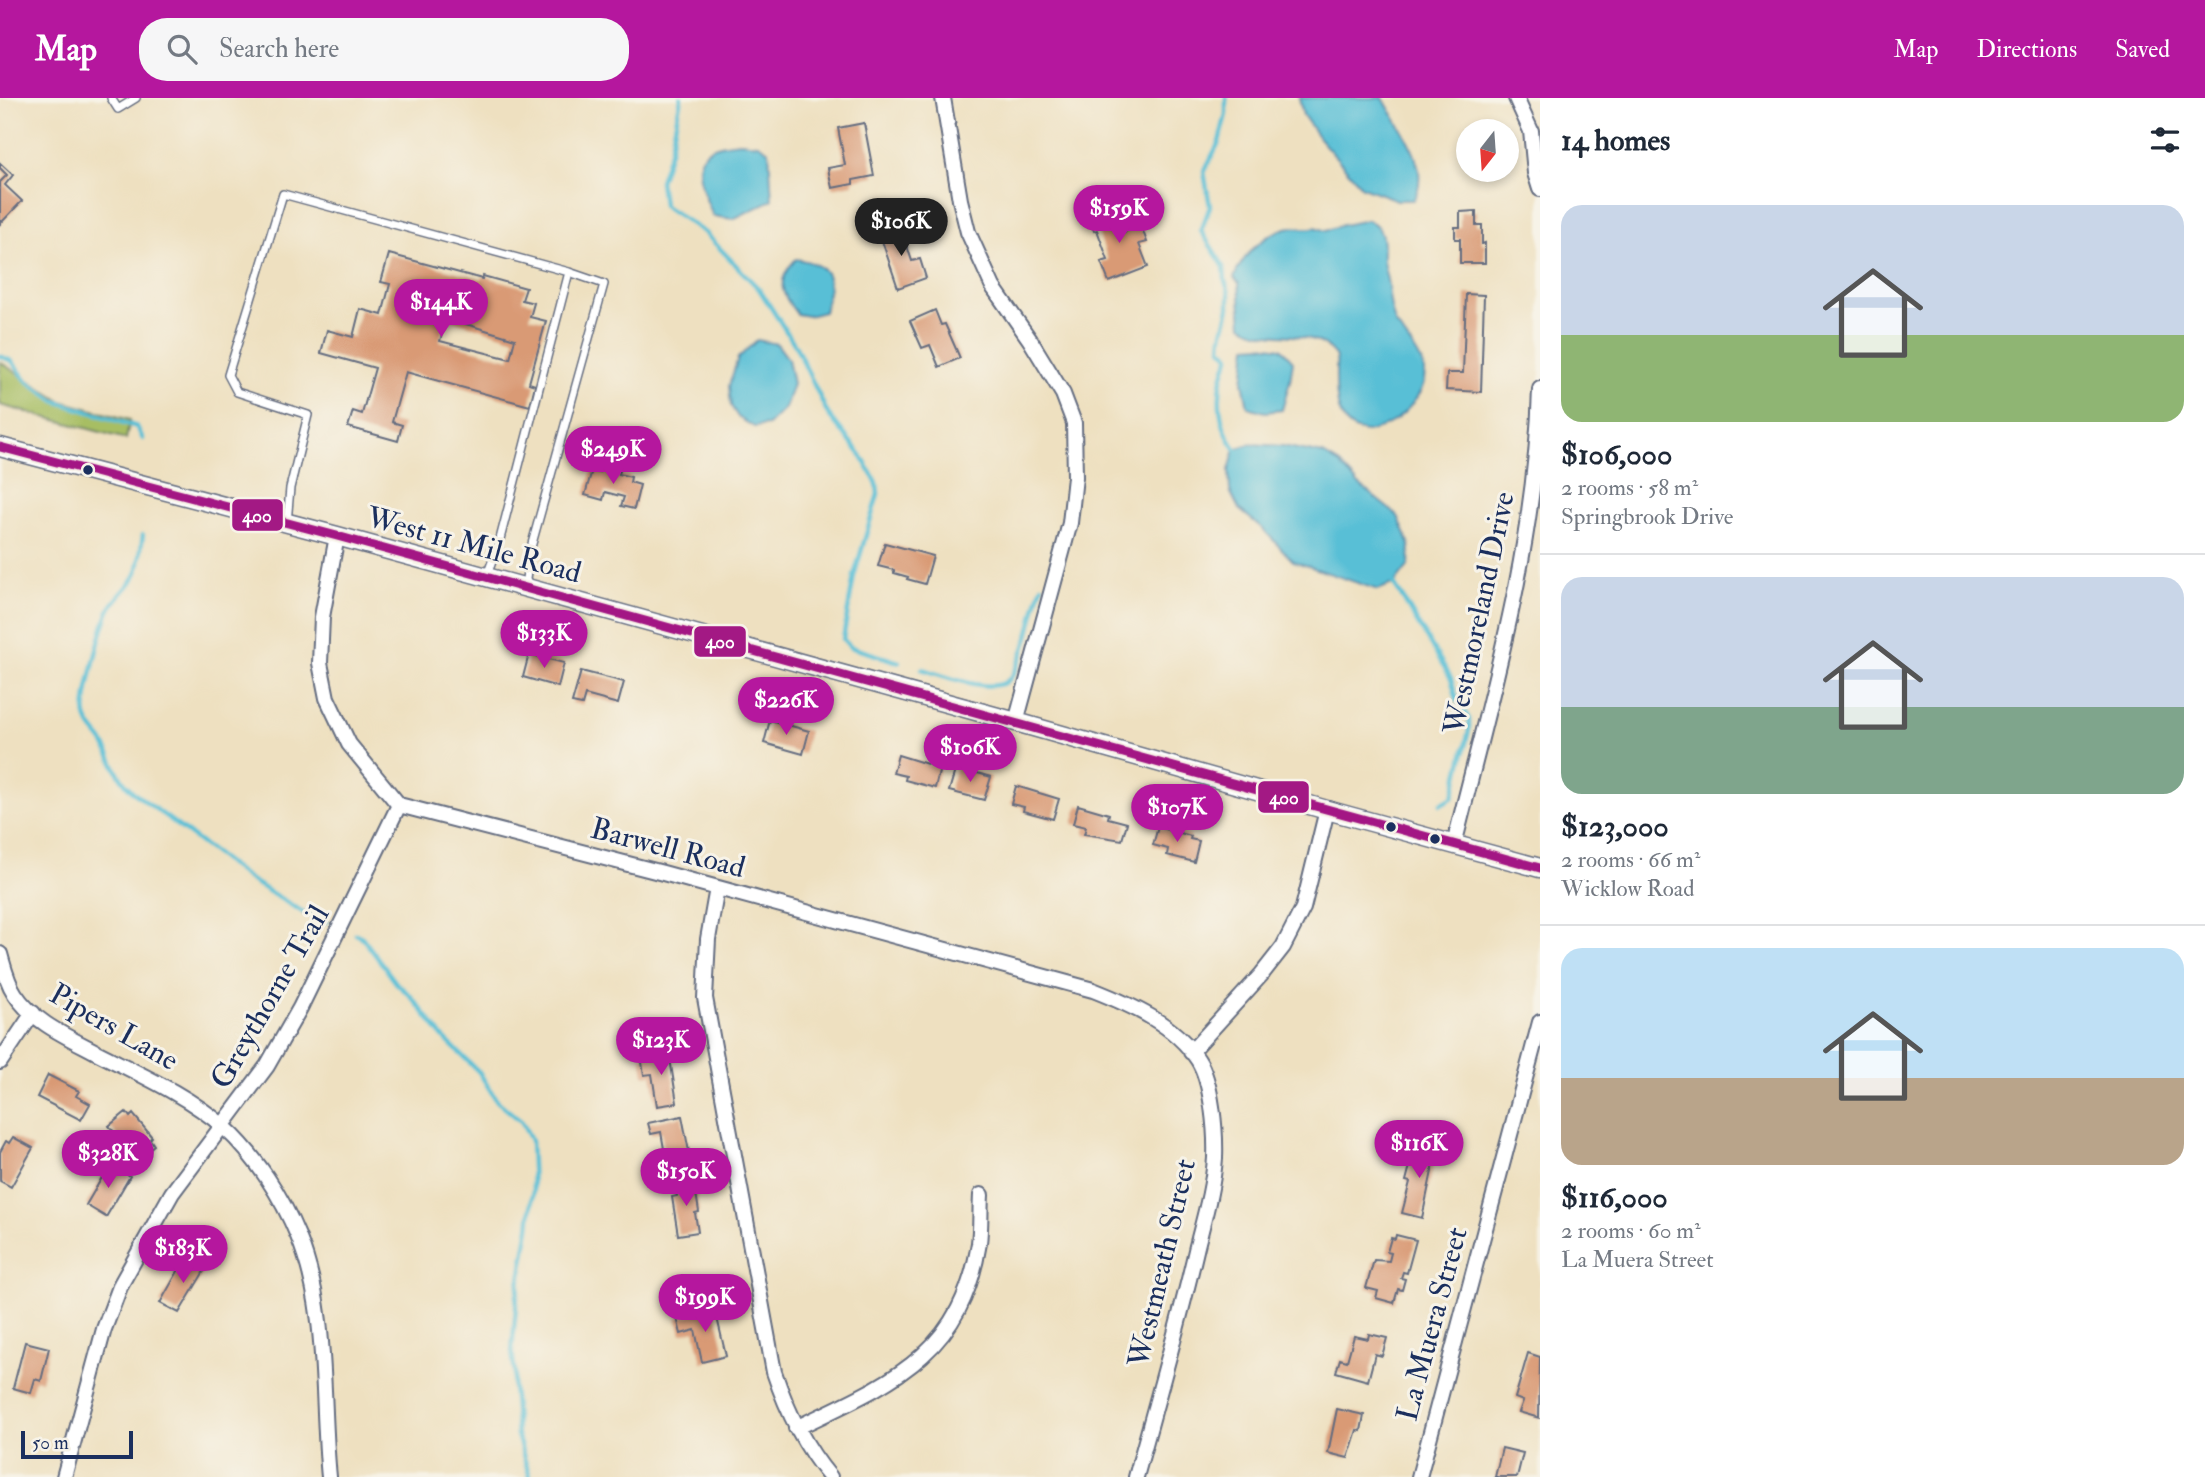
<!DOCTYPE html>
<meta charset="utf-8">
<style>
body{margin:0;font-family:"IM FELL Double Pica",serif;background:#f6f6f7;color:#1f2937;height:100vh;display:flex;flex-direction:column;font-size:26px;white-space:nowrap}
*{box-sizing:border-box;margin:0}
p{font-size:23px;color:#747a83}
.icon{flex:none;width:38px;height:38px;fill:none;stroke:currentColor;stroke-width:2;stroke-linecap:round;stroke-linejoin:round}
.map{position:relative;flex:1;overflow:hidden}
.details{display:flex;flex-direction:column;background:#fff;width:665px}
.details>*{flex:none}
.needle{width:46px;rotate:197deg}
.fabs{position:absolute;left:1456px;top:21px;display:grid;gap:14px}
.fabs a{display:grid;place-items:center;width:63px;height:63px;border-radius:50%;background:#fff;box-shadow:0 4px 10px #0003;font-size:35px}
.scale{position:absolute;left:21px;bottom:18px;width:112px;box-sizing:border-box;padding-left:7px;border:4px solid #1b2f5e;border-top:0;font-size:19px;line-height:24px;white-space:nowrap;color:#1b2f5e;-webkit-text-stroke:5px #f7f3e8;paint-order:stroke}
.price{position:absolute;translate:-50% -60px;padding:0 16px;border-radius:24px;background:#b5179e;color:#fff;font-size:23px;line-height:46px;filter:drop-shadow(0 2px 4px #0008)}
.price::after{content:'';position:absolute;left:50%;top:42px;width:21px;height:16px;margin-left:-10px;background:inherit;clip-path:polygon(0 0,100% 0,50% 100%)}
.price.active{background:#222;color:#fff}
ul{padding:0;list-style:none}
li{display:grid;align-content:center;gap:14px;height:371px;padding:0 21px}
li+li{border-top:2px solid #e0e1e3}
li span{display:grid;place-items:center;height:217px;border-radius:21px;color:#555}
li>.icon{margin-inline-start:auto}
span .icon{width:126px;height:126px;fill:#fffc;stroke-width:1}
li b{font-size:30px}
h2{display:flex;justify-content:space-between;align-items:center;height:84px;padding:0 21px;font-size:30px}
header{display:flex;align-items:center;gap:42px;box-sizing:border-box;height:98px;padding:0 35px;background:#b5179e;color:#fff}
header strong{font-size:33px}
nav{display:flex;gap:38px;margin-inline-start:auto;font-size:24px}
.search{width:490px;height:63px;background:#f6f6f7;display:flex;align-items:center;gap:18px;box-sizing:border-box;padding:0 24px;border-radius:28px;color:#747a83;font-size:26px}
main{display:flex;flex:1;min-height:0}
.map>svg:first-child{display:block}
</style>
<header>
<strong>Map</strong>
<div class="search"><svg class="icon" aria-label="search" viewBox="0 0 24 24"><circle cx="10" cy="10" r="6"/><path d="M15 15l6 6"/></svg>Search here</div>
<nav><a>Map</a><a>Directions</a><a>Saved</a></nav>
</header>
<main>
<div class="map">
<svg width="1540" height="1379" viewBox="0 0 1540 1379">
<rect width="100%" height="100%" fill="#f7f3e8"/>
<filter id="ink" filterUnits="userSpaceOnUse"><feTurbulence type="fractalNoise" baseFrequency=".0143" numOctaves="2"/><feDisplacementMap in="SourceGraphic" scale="14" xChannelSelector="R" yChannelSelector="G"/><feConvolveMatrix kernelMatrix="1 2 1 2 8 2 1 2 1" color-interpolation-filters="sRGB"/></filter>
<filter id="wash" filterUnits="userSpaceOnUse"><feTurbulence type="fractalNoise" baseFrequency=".00686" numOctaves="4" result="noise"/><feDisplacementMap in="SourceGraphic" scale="28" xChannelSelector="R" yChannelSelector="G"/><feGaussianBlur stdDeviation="1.57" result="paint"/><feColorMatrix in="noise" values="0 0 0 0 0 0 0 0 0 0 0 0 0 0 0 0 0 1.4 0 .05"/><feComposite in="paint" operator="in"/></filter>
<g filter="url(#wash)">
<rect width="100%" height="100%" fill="#eee0c0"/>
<path fill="#a7be63" stroke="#617660" stroke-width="2" d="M0,264L61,303L130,322L126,341L0,307Z"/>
<path fill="#59bfd6" stroke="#3a779a" stroke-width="2" d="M1299,0H1383C1398,28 1434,70 1413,102H1397L1362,89L1319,40L1303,17Z
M740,44L758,46L769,53L772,102L733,121L713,118C705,100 687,62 712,50C719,46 731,45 740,44Z
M1367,122C1387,130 1382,145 1383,162C1384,171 1387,179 1388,188C1389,199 1391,213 1395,224C1397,229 1401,232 1404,237C1423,263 1435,279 1412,306C1401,320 1385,330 1367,334C1364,334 1361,333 1357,332C1334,324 1336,292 1336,272C1336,267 1338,260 1334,256C1311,227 1269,246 1242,227L1239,185L1234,180C1242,158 1263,137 1286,130C1296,127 1306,133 1315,129L1326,133C1336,127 1355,125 1367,122Z
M796,161C834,167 832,181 824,214L808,218L797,216C780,195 776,182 796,161Z
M757,242L777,246L788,261L793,286L785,310L768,327L754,329L738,319L731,308L729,288L738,260Z
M1262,247L1281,250L1293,263L1290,283L1282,312L1265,314L1248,309L1243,284L1247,248Z
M1250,346L1283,348L1323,356L1340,366L1358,386L1398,418L1410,447L1409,467L1395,485L1378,492L1293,463L1262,430L1239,411L1230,393L1229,372L1235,351Z"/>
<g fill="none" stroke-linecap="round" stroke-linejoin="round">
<path stroke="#59bfd6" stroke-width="4.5" d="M681,0L670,53L660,83L663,107L705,135L759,191L795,247L828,316L861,357L877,386L878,396L854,478L843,541L850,549L899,564
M1226,0V16L1219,44L1204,74L1210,108L1201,133L1224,169L1225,183L1229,195V210L1222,238L1221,250L1229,257V260C1215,291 1216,327 1238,354
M0,258L12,263L26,282L55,303L137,329L143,341
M143,437C141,449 140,463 137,474C132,487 118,497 111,509C103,523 82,604 86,618C89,631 101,638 106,649C114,667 119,681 133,694L250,782L306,816L326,824
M1391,481L1451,580L1457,602L1469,621V632L1453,699L1441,706
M922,571C941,577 988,595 1006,584C1016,578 1026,546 1029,535C1033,520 1036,503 1042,488
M356,836L362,839L397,886L410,897L443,939L479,974L497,1003L522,1024L531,1042L533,1092L529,1130L517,1198L512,1253L515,1277L513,1288L517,1337L530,1379"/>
</g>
<g id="blocks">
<path fill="#d99a74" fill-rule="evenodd" d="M864,25L874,78L853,82V86L832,90L828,70L845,67L838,30Z
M0,65L13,77L5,87L22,103L0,126V84L7,77L0,70Z
M1110,107L1121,135L1141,128L1147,144L1139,146L1148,169L1109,184L1101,164L1108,162L1097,132L1094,133L1088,115Z
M1476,113V127H1482V146L1485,145V165H1460V141H1455V129H1460V114Z
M900,127L912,163L920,161L926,180L898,190L879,134Z
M389,156L482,181L483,178L526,190L522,202L534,205L530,219L546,223L529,285L535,287L530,308L406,274L392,324L402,327L398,343L348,329L353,313L362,316L375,270L321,255L327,232L353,239L360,211L382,217L390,186L381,184ZM446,220L515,241L510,261L440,243Z
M1466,196L1484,197L1481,294L1446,292L1447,275H1463Z
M935,212L941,227L945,226L960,260L939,269L930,247L922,250L910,223Z
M602,368L620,373L619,376L631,379L630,384L640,387L634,411L621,408L624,399L605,394L603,402L585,397L592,372L600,374Z
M885,445L933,458L925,486L907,481L908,479L894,475V472L878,468Z
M529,556L564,565L558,589L523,579Z
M581,573L624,584L618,606L585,597L582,607L572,605Z
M770,622L809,633L803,656L764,645Z
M898,657L940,670L935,690L905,682L906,678L893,675Z
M956,669L991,679L984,702L949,693Z
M1016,688L1059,701L1053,721L1023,713L1024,709L1011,706Z
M1078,707L1109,716L1108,720L1127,725L1122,742L1084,736L1086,729L1073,726Z
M1158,729L1191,738L1190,741L1199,743L1194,764L1167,757L1168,751L1153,747Z
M669,954L677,1005L657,1008L652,976L644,977L641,958Z
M48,977L79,993L76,998L90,1006L81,1022L37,999Z
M126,1014L130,1019L133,1016L152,1039L150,1041L154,1047L137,1061L109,1028Z
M682,1018L692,1069L668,1073L661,1034L651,1036L648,1025Z
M13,1039L33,1050L11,1089L0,1083V1054L6,1043L9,1045Z
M1416,1045L1437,1050L1422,1120L1402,1115L1410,1084L1406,1083Z
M110,1066L130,1078L106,1119L86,1107Z
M694,1082L699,1114L695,1115L698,1134L678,1137L672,1099L677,1098L675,1085Z
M1396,1137L1416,1142L1407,1175L1403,1174L1401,1180L1405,1181L1402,1192L1398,1191L1394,1205L1376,1200L1378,1193L1366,1190L1374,1162L1389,1163L1391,1155L1387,1154L1391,1140L1395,1141Z
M186,1159L206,1170L179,1215L160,1205Z
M715,1211L726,1258L702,1264L695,1232L681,1236L677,1220Z
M1369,1236L1387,1240L1382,1258L1375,1256L1368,1283L1336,1274L1340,1261L1347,1263L1354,1238L1368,1241Z
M25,1244L49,1250L41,1283L35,1281L31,1295L13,1290Z
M1528,1255L1540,1259L1539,1320L1519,1314L1523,1303L1515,1300Z
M1337,1311L1364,1317L1361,1333L1357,1332L1348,1360L1328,1355Z
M1502,1350L1523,1355L1517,1379H1495Z"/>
</g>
</g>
<g filter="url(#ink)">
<use href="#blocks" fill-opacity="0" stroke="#656d80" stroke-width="2"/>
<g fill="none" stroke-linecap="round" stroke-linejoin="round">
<defs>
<path id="service" d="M111,0L118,11L136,0
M287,425L290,390L308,317L237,294L228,277L283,96L569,174L604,186L530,453L525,488
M487,477L499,445L569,174"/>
<path id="minor" d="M943,0L960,102L968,134L993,189L1030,242L1063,296L1074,325L1075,379L1070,425L1016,624
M1516,0L1531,33L1535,75L1540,91
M337,438L322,519L320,565L327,600L349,646L399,707L663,775L1093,892C1131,907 1175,926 1198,962C1212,984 1216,1034 1215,1060C1213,1090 1204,1120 1197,1148C1179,1226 1157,1302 1136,1379
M1454,747C1491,597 1536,447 1540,291
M717,790L708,841L705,900L774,1274C787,1313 804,1348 830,1379
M0,856C4,870 7,884 15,896C33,924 68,939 96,954C139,976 187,997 224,1029C256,1058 282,1099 298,1138C329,1213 321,1300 329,1379
M1191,954L1261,877L1283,849L1303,810L1327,712
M0,964L33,915
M796,1330C889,1285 961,1259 979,1145C981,1130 980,1113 981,1097
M64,1379L104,1231L121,1186L172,1095L267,968L300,910L399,707
M1419,1379L1540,924"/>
<path id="tertiary" d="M0,349L337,438L1016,624L1327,712L1540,770"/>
</defs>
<use href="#service" stroke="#656d80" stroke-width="10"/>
<use href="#minor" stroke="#656d80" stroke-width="18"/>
<use href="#tertiary" stroke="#656d80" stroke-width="21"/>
<use href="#service" stroke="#fff" stroke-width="7"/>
<use href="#minor" stroke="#fff" stroke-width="14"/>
<use href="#tertiary" stroke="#fff" stroke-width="18"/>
<defs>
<path id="bus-1" d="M0,349L337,438L1540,770"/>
</defs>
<use href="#bus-1" stroke="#f7f3e8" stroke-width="14"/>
<use href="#bus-1" stroke="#a31984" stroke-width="9"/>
</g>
</g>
<g fill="#1b2f5e" stroke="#f7f3e8" stroke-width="2.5">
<circle cx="88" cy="372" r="6"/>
<circle cx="1391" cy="729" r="6"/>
<circle cx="1435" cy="741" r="6"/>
</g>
<g text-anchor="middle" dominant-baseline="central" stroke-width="6" stroke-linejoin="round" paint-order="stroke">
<g font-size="30" fill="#1b2f5e" stroke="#f7f3e8">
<text transform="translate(474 447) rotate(15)">West 11 Mile Road</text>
<text transform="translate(1479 515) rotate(-78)">Westmoreland Drive</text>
<text transform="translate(668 750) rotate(15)">Barwell Road</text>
<text transform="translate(270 899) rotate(-60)">Greythorne Trail</text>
<text transform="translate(114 929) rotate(30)">Pipers Lane</text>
<text transform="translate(1162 1165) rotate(-77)">Westmeath Street</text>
<text transform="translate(1432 1226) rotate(-75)">La Muera Street</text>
</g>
</g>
<g stroke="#f7f3e8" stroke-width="2.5">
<rect x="231" y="400" width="53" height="34" rx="7" fill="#a31984"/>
<rect x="693" y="527" width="54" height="33" rx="7" fill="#a31984"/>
<rect x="1257" y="682" width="53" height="34" rx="7" fill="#a31984"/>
</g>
<g font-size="19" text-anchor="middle" font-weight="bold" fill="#fff">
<text x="257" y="424">400</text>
<text x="720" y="550">400</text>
<text x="1284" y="706">400</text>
</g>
</svg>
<div class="fabs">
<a><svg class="needle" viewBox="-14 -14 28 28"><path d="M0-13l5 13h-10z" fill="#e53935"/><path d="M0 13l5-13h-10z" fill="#747a83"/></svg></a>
</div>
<div class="scale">50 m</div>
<b class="price" style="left:1119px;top:147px">$159K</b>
<b class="price active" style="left:901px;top:160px">$106K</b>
<b class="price" style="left:441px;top:241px">$144K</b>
<b class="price" style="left:613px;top:388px">$249K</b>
<b class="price" style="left:544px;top:572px">$133K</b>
<b class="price" style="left:786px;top:639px">$226K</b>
<b class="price" style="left:970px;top:686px">$106K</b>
<b class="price" style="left:1177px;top:746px">$107K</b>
<b class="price" style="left:661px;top:979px">$123K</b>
<b class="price" style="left:1419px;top:1082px">$116K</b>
<b class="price" style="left:108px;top:1092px">$328K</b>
<b class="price" style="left:686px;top:1110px">$150K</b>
<b class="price" style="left:183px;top:1187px">$183K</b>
<b class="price" style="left:705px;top:1236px">$199K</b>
</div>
<section class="details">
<h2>14 homes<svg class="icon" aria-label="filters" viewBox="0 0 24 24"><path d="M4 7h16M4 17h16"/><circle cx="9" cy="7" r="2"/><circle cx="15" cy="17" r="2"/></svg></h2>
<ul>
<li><span style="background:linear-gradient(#c9d6e8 60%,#8fb573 0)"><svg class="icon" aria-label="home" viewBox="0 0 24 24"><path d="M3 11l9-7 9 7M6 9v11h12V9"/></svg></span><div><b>$106,000</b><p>2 rooms · 58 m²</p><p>Springbrook Drive</p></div></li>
<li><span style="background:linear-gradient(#c9d6e8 60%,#7fa58c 0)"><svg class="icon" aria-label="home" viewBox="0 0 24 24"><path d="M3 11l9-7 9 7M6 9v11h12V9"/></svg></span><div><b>$123,000</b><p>2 rooms · 66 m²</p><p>Wicklow Road</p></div></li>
<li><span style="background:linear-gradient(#bfe0f5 60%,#b9a48a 0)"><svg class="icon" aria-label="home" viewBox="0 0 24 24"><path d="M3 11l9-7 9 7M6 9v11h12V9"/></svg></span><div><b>$116,000</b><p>2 rooms · 60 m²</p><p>La Muera Street</p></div></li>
</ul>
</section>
</main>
